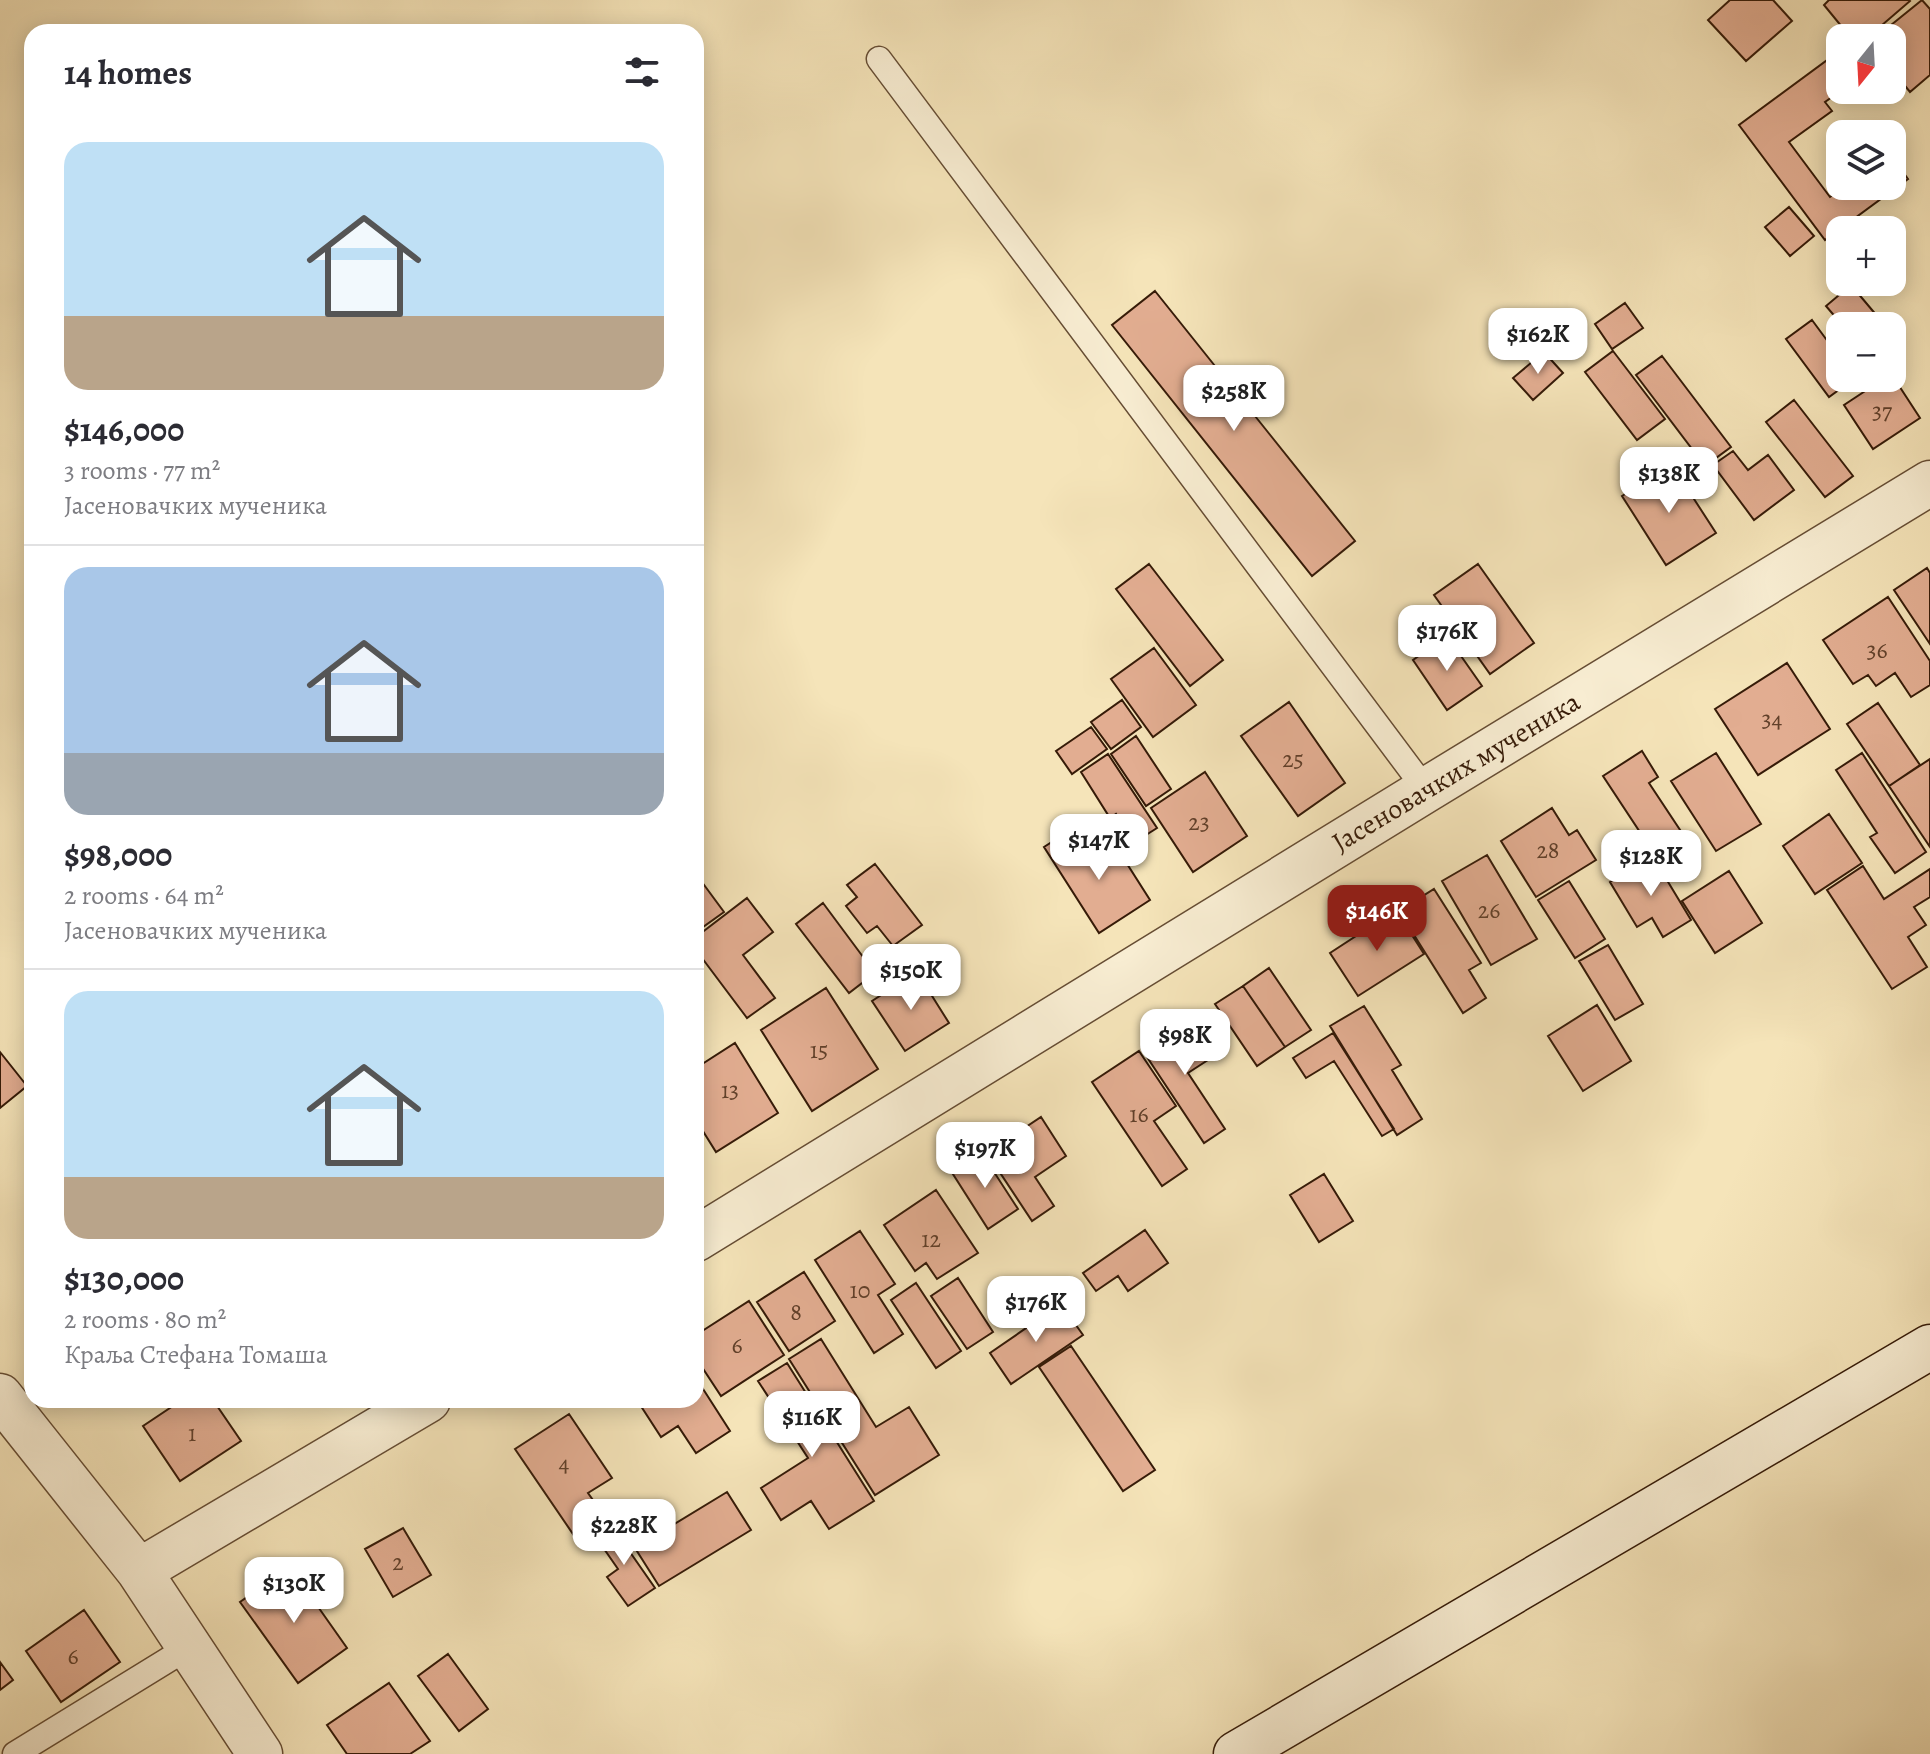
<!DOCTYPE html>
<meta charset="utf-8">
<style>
body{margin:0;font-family:Alegreya,serif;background:#f7f7f7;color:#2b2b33;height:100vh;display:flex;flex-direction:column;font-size:30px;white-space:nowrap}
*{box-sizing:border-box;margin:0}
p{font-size:26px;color:#7c7c81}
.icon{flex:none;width:44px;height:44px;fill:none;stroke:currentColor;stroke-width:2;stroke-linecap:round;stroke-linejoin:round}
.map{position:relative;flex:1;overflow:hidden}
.side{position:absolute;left:24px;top:24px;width:680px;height:1384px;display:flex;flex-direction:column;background:#fff;border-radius:24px;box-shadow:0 4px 20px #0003}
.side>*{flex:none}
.needle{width:52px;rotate:198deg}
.tools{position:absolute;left:1826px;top:24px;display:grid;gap:16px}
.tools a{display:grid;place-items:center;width:80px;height:80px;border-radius:16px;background:#fff;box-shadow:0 4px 20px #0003;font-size:40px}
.price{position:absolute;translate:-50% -68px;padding:0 18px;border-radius:16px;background:#fff;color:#222;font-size:26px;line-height:52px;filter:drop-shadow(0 2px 4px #0008)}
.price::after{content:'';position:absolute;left:50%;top:48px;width:24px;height:18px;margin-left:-12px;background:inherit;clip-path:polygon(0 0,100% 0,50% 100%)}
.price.current{background:#8f2418;color:#fff}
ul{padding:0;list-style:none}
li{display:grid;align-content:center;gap:16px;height:424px;padding:0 40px}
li+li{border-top:2px solid #e1e1e2}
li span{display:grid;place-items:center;height:248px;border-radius:24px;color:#555}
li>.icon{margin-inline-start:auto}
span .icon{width:144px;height:144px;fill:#fffc;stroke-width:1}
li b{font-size:34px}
h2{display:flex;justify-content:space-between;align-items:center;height:96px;padding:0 40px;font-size:34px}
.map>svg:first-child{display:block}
</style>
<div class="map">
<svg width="1930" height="1754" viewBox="0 0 1930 1754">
<rect width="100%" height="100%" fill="#f5e4b9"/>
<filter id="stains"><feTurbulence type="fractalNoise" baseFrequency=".0025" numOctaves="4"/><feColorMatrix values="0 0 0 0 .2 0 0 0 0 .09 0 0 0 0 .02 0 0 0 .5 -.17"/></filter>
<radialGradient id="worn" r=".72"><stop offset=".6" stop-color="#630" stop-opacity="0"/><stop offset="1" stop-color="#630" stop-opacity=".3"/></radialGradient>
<path fill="#e2ad91" stroke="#361b08" stroke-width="2" d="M1730,0H1773L1792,21L1746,61L1708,20Z
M1829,0H1909L1910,1L1867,38H1851L1824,5Z
M1922,0L1930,9V75L1910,92L1892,70V38H1875Z
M1830,58L1840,71V90H1842L1825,102L1832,111L1789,142L1830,197L1846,186H1892V157L1908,179L1825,240L1739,125Z
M1789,207L1814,236L1790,256L1765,227Z
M1851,285L1883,323L1880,326H1843L1826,306Z
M1155,291L1355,541L1312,576L1112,325Z
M1625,303L1643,328L1612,349L1595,324Z
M1812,320L1840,358V378H1855L1829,397L1786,339Z
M1613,351L1665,419L1637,440L1585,372Z
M1544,352L1563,373L1533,400L1513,378Z
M1662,356L1731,447L1705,466L1636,375Z
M1892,375L1920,418L1873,449L1844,405L1885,378H1892Z
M1794,400L1853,476L1825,497L1766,422Z
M1733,451L1748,470L1768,455L1794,490L1754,520L1713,465Z
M1672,465L1716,533L1666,565L1622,496Z
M1149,564L1223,660L1190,686L1116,589Z
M1478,564L1534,643L1490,674L1434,595Z
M1927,568L1930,573V644L1894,590Z
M1888,597L1930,661V685L1911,697L1895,673L1876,686L1868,675L1853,684L1823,640Z
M1447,636L1482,686L1447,710L1413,660Z
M1154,648L1196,705L1153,737L1111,679Z
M1787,663L1830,729L1758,775L1715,709Z
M1122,700L1141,727L1111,749L1091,722Z
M1289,702L1345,783L1298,816L1241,736Z
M1878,703L1920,765L1889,786L1847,724Z
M1091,727L1107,749L1072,774L1056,751Z
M1136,736L1171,789L1146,806L1111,754Z
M1642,751L1658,777L1649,783L1692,848L1663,867L1603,776Z
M1716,753L1761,824L1716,851L1671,781Z
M1862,753L1926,852L1895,873L1870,837L1877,833L1836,770Z
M1108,754L1157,828L1135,842L1116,814L1110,818L1081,772Z
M1930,759V847L1889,786Z
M1205,772L1247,836L1193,872L1151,808Z
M1552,808L1569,835L1577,830L1596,860L1536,897L1501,841Z
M1829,814L1862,863L1815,894L1783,846Z
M1066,833L1086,864L1115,845L1150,900L1099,933L1044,847Z
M1487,855L1537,939L1491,965L1442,881Z
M1653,857L1691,920L1663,937L1652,918L1637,927L1610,882Z
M875,864L922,925L893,946L877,926L867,933L846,906L857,897L847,885Z
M1863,866L1884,899L1930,869V897L1914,907L1926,925L1908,937L1927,967L1892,989L1827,890Z
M1729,871L1762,923L1715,953L1682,901Z
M696,874L724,912L696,932Z
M1569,881L1605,939L1575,958L1538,900Z
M1434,889L1481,963L1469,970L1486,998L1463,1013L1399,911Z
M747,898L773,932L743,955L775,998L747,1018L696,950V937Z
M823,903L875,973L849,993L796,924Z
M1396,910L1424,954L1358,996L1330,953Z
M1608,945L1643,1004L1615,1020L1579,961Z
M1269,968L1311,1030L1285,1047L1243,986Z
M917,972L949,1023L905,1051L872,1001Z
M1243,986L1285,1047L1257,1066L1215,1004Z
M826,988L878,1069L812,1111L761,1030Z
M1597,1005L1631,1061L1583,1091L1548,1036Z
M1364,1006L1401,1065L1392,1070L1422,1119L1397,1135L1330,1026Z
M1187,1022L1211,1058L1188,1073L1225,1129L1204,1143L1143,1051Z
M1333,1033L1394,1129L1382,1136L1334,1061L1306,1078L1293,1058Z
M735,1043L778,1113L716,1152L696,1120V1068Z
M1139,1051L1176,1106L1154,1121L1187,1169L1162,1186L1092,1082Z
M0,1052L27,1086L0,1108Z
M1041,1117L1066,1156L1035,1177L1054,1206L1032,1221L987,1153Z
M981,1152L1018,1209L988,1229L951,1171Z
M1324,1174L1353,1221L1319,1242L1290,1195Z
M936,1190L978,1253L937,1279L926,1263L915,1271L884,1225Z
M1145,1230L1168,1263L1128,1291L1118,1276L1096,1291L1083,1273Z
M860,1231L895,1284L878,1295L903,1334L874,1353L815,1260Z
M804,1272L835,1321L789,1351L757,1302Z
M958,1278L993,1332L967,1349L931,1296Z
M916,1283L961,1351L936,1368L891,1300Z
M749,1301L784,1355L721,1396L696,1358V1335Z
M1061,1304L1083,1335L1011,1384L990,1353Z
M821,1339L876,1427L909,1407L939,1455L875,1495L789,1359Z
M1071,1346L1155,1470L1123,1491L1039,1367Z
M787,1363L874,1501L829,1529L811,1501L781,1520L761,1488L808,1458L758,1381Z
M696,1378L730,1431L696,1453L678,1426L661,1437L637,1400H696Z
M182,1400H213L241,1441L180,1481L143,1426Z
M569,1414L612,1478L588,1493L605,1517L575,1537L515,1449Z
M727,1492L751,1530L659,1586L635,1548Z
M609,1522L655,1588L628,1606L607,1577L618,1569L593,1533Z
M403,1528L431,1575L393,1597L365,1549Z
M290,1567L347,1648L298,1683L240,1602Z
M84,1610L120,1662L61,1702L26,1651Z
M448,1654L488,1709L459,1731L418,1676Z
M0,1662L13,1680L0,1690Z
M389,1683L430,1741L410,1754H347L327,1725Z"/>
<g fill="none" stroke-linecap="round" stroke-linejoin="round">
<defs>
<path id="lane" d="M879,59L1426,790
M15,1754L189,1647"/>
<path id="street" d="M696,1239L1426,790L1930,483
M0,1396L139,1571L260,1754
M139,1571L428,1400"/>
<path id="secondary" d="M1236,1754L1930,1347"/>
</defs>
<use href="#lane" stroke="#664d34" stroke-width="27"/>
<use href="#street" stroke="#664d34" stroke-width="47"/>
<use href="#secondary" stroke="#361b08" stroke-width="47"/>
<use href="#lane" stroke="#f8edd2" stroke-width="24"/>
<use href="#street" stroke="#f8edd2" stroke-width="44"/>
<use href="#secondary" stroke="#f8edd2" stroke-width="44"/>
</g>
<g text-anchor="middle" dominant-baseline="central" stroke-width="6" stroke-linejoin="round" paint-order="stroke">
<g font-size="24" fill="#61402a">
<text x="1882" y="411">37</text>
<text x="1877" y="650">36</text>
<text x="1772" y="719">34</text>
<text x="1293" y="759">25</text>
<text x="1199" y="822">23</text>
<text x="1548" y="850">28</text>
<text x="1489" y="910">26</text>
<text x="819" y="1050">15</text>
<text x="730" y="1090">13</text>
<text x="1139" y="1114">16</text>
<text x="931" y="1239">12</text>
<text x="860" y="1290">10</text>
<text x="796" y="1312">8</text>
<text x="737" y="1345">6</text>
<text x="192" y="1433">1</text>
<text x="564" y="1463">4</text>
<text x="398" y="1562">2</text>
<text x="73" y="1656">6</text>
</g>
<g font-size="28" fill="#361b08" stroke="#f8edd2">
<text transform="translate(1456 772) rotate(-31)">Јасеновачких мученика</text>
</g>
</g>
<rect width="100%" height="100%" filter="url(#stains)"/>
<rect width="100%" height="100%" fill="url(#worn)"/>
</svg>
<div class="tools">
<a><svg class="needle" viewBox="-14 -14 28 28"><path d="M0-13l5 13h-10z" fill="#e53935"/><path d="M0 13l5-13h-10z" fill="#7c7c81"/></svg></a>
<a><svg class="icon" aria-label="layers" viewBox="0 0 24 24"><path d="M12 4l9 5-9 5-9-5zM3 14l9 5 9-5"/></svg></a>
<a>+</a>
<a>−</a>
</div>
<b class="price" style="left:1538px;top:376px">$162K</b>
<b class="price" style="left:1234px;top:433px">$258K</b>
<b class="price" style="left:1669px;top:515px">$138K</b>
<b class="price" style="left:1447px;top:673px">$176K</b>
<b class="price" style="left:1099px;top:882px">$147K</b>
<b class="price" style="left:1651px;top:898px">$128K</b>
<b class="price current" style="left:1377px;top:953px">$146K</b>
<b class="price" style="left:911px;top:1012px">$150K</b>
<b class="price" style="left:1185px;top:1077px">$98K</b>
<b class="price" style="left:985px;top:1190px">$197K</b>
<b class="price" style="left:1036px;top:1344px">$176K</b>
<b class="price" style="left:812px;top:1459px">$116K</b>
<b class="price" style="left:624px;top:1567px">$228K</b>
<b class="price" style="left:294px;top:1625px">$130K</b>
<section class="side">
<h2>14 homes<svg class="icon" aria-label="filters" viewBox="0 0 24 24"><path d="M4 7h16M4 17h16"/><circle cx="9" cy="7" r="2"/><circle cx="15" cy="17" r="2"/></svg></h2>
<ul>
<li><span style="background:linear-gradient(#bfe0f5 70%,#b9a48a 0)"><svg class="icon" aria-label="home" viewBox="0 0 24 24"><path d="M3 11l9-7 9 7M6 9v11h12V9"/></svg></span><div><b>$146,000</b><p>3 rooms · 77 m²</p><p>Јасеновачких мученика</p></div></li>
<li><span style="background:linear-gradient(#a9c7e8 75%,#9aa5b1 0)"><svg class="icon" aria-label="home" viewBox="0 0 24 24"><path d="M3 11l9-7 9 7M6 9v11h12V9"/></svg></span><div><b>$98,000</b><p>2 rooms · 64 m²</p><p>Јасеновачких мученика</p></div></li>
<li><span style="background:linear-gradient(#bfe0f5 75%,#b9a48a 0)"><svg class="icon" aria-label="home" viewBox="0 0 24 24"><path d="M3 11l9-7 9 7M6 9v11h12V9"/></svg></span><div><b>$130,000</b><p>2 rooms · 80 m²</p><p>Краља Стефана Томаша</p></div></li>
</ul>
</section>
</div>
